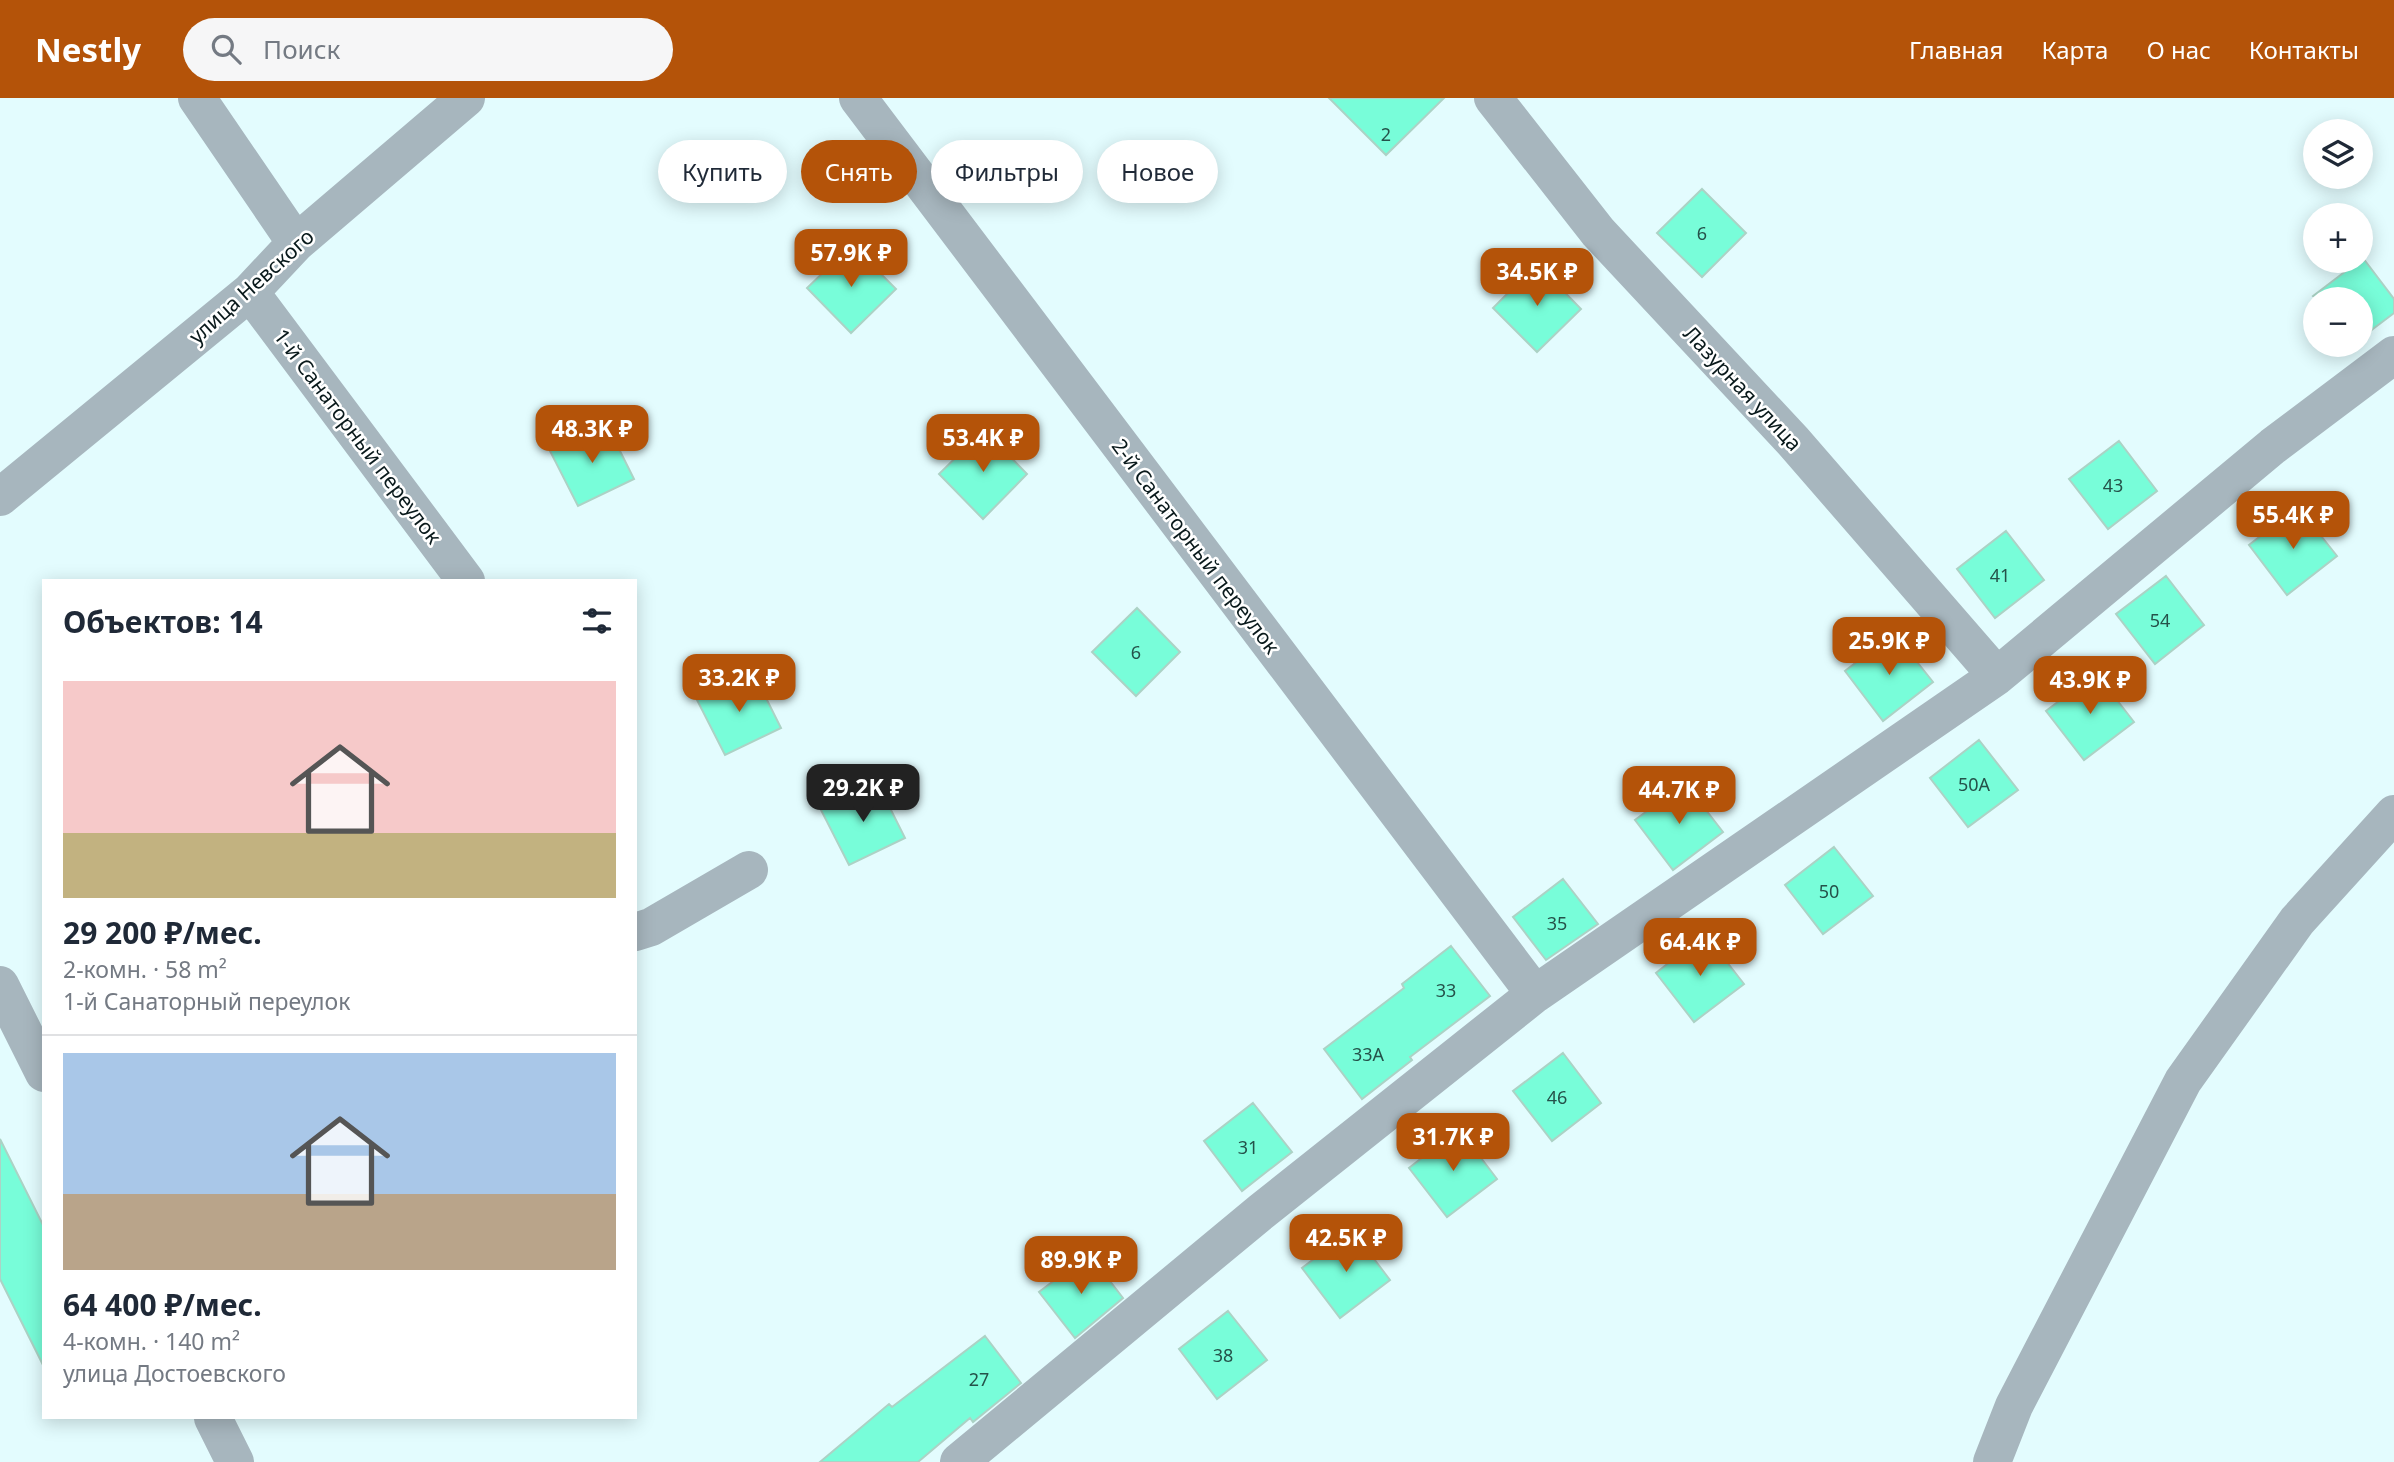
<!DOCTYPE html>
<html lang="ru">
<meta charset="utf-8">
<style>
body{margin:0;font-family:"Noto Sans",sans-serif;background:#f6f6f7;color:#1f2937;height:100vh;display:flex;flex-direction:column;font-size:26px;white-space:nowrap}
*{box-sizing:border-box;margin:0}
p{font-size:23px;color:#747a83}
.icon{flex:none;width:38px;height:38px;fill:none;stroke:currentColor;stroke-width:2;stroke-linecap:round;stroke-linejoin:round}
.map{position:relative;flex:1;overflow:hidden}
.panel{position:absolute;left:42px;top:481px;width:595px;height:840px;display:flex;flex-direction:column;background:#fff;border-radius:0px;box-shadow:0 4px 18px #0003}
.panel>*{flex:none}
.guide{position:absolute;left:658px;top:42px;width:665px;height:63px;display:flex;gap:14px}
.tools{position:absolute;left:2303px;top:21px;display:grid;gap:14px}
.tools a{display:grid;place-items:center;width:70px;height:70px;border-radius:50%;background:#fff;box-shadow:0 4px 18px #0003;font-size:35px}
.price{position:absolute;translate:-50% -60px;padding:0 16px;border-radius:14px;background:#b45309;color:#fff;font-size:23px;line-height:46px;filter:drop-shadow(0 2px 4px #0008)}
.price::after{content:'';position:absolute;left:50%;top:42px;width:21px;height:16px;margin-left:-10px;background:inherit;clip-path:polygon(0 0,100% 0,50% 100%)}
.price.on{background:#222;color:#fff}
ul{padding:0;list-style:none}
li{display:grid;align-content:center;gap:14px;height:371px;padding:0 21px}
li+li{border-top:2px solid #e0e1e3}
li span{display:grid;place-items:center;height:217px;border-radius:0px;color:#555}
li>.icon{margin-inline-start:auto}
span .icon{width:126px;height:126px;fill:#fffc;stroke-width:1}
li b{font-size:30px}
h2{display:flex;justify-content:space-between;align-items:center;height:84px;padding:0 21px;font-size:30px}
.chip{padding:0 24px;border-radius:32px;background:#fff;box-shadow:0 4px 18px #0003;font-size:24px;line-height:63px}
.chip.on{background:#b45309;color:#fff}
header{display:flex;align-items:center;gap:42px;box-sizing:border-box;height:98px;padding:0 35px;background:#b45309;color:#fff}
header strong{font-size:33px}
nav{display:flex;gap:38px;margin-inline-start:auto;font-size:24px}
.search{width:490px;height:63px;background:#f6f6f7;display:flex;align-items:center;gap:18px;box-sizing:border-box;padding:0 24px;border-radius:38px;color:#747a83;font-size:26px}
.map>svg:first-child{display:block}
</style>
<header>
<strong>Nestly</strong>
<div class="search"><svg class="icon" aria-label="search" viewBox="0 0 24 24"><circle cx="10" cy="10" r="6"/><path d="M15 15l6 6"/></svg>Поиск</div>
<nav><a>Главная</a><a>Карта</a><a>О нас</a><a>Контакты</a></nav>
</header>
<div class="map">
<svg width="2394" height="1364" viewBox="0 0 2394 1364">
<rect width="100%" height="100%" fill="#e3fcfe"/>
<path fill="#78fdd9" stroke="#acd2c5" stroke-width="2" d="M1329,0H1444L1386,57Z
M1702,91L1746,135L1702,179L1657,135Z
M852,147L896,191L851,235L807,190Z
M2363,160L2394,201V215L2361,240V201H2316L2313,198Z
M1537,166L1581,211L1537,254L1493,210Z
M606,325L634,381L578,408L550,353Z
M984,332L1027,376L983,421L939,376Z
M2119,343L2157,393L2108,431L2069,381Z
M2298,409L2337,458L2287,497L2249,447Z
M2006,433L2044,482L1995,520L1957,471Z
M2166,478L2204,527L2155,566L2116,516Z
M1137,510L1180,554L1136,598L1092,554Z
M1894,535L1933,584L1883,623L1845,573Z
M753,574L781,630L725,657L697,602Z
M2096,575L2134,624L2084,662L2046,613Z
M1979,642L2018,692L1968,729L1930,680Z
M877,684L905,740L849,767L821,712Z
M1685,685L1723,734L1673,772L1635,722Z
M1834,749L1873,798L1823,836L1785,787Z
M1563,781L1598,826L1546,862L1513,819Z
M1705,836L1744,886L1694,924L1656,875Z
M1451,848L1490,898L1410,959L1412,962L1362,1001L1324,951L1404,890L1402,886Z
M1563,955L1601,1005L1552,1043L1513,993Z
M1253,1005L1292,1054L1242,1093L1204,1043Z
M1459,1031L1497,1081L1447,1119L1409,1070Z
M0,1041L44,1129V1269L0,1181Z
M1352,1132L1390,1182L1340,1220L1302,1170Z
M1089,1156L1123,1200L1075,1240L1039,1194Z
M1228,1213L1267,1262L1217,1301L1179,1251Z
M985,1238L1021,1285L973,1324L970,1320L918,1364H820L889,1306L892,1309Z"/>
<g fill="none" stroke-linecap="round" stroke-linejoin="round">
<path stroke="#a7b6be" stroke-width="38" d="M197,0L296,145
M858,0L1535,896
M1493,0L1598,134L1793,343L1997,578
M250,194L466,483
M0,399L250,194L296,145L466,0
M635,834L651,829L749,772
M0,887L44,975
M213,1320L235,1364
M959,1364L1262,1113L1535,896L1997,578L2273,348L2394,257
M1992,1364L2014,1308L2183,983L2297,823L2394,716"/>
</g>
<g text-anchor="middle" dominant-baseline="central" stroke-width="5" stroke-linejoin="round" paint-order="stroke">
<g font-size="18" fill="#25524a">
<text x="1386" y="36">2</text>
<text x="1702" y="135">6</text>
<text x="2113" y="387">43</text>
<text x="2000" y="477">41</text>
<text x="2160" y="522">54</text>
<text x="1136" y="554">6</text>
<text x="1974" y="686">50А</text>
<text x="1829" y="793">50</text>
<text x="1557" y="825">35</text>
<text x="1446" y="892">33</text>
<text x="1368" y="956">33А</text>
<text x="1557" y="999">46</text>
<text x="1248" y="1049">31</text>
<text x="1223" y="1257">38</text>
<text x="979" y="1281">27</text>
</g>
<g font-size="21" fill="#09191b" stroke="#fff">
<text transform="translate(251 188) rotate(-42)">улица Невского</text>
<text transform="translate(1743 290) rotate(47)">Лазурная улица</text>
<text transform="translate(358 338) rotate(53)">1-й Санаторный переулок</text>
<text transform="translate(1196 448) rotate(53)">2-й Санаторный переулок</text>
</g>
</g>
</svg>
<div class="tools">
<a><svg class="icon" aria-label="layers" viewBox="0 0 24 24"><path d="M12 4l9 5-9 5-9-5zM3 14l9 5 9-5"/></svg></a>
<a>+</a>
<a>−</a>
</div>
<b class="price" style="left:851px;top:191px">57.9K ₽</b>
<b class="price" style="left:1537px;top:210px">34.5K ₽</b>
<b class="price" style="left:592px;top:367px">48.3K ₽</b>
<b class="price" style="left:983px;top:376px">53.4K ₽</b>
<b class="price" style="left:2293px;top:453px">55.4K ₽</b>
<b class="price" style="left:1889px;top:579px">25.9K ₽</b>
<b class="price" style="left:739px;top:616px">33.2K ₽</b>
<b class="price" style="left:2090px;top:618px">43.9K ₽</b>
<b class="price on" style="left:863px;top:726px">29.2K ₽</b>
<b class="price" style="left:1679px;top:728px">44.7K ₽</b>
<b class="price" style="left:1700px;top:880px">64.4K ₽</b>
<b class="price" style="left:1453px;top:1075px">31.7K ₽</b>
<b class="price" style="left:1346px;top:1176px">42.5K ₽</b>
<b class="price" style="left:1081px;top:1198px">89.9K ₽</b>
<div class="guide">
<a class="chip">Купить</a>
<a class="chip on">Снять</a>
<a class="chip">Фильтры</a>
<a class="chip">Новое</a>
</div>
<section class="panel">
<h2>Объектов: 14<svg class="icon" aria-label="filters" viewBox="0 0 24 24"><path d="M4 7h16M4 17h16"/><circle cx="9" cy="7" r="2"/><circle cx="15" cy="17" r="2"/></svg></h2>
<ul>
<li><span style="background:linear-gradient(#f6c9c9 70%,#c2b280 0)"><svg class="icon" aria-label="home" viewBox="0 0 24 24"><path d="M3 11l9-7 9 7M6 9v11h12V9"/></svg></span><div><b>29 200 ₽/мес.</b><p>2-комн. · 58 m²</p><p>1-й Санаторный переулок</p></div></li>
<li><span style="background:linear-gradient(#a9c7e8 65%,#b9a48a 0)"><svg class="icon" aria-label="home" viewBox="0 0 24 24"><path d="M3 11l9-7 9 7M6 9v11h12V9"/></svg></span><div><b>64 400 ₽/мес.</b><p>4-комн. · 140 m²</p><p>улица Достоевского</p></div></li>
</ul>
</section>
</div>
